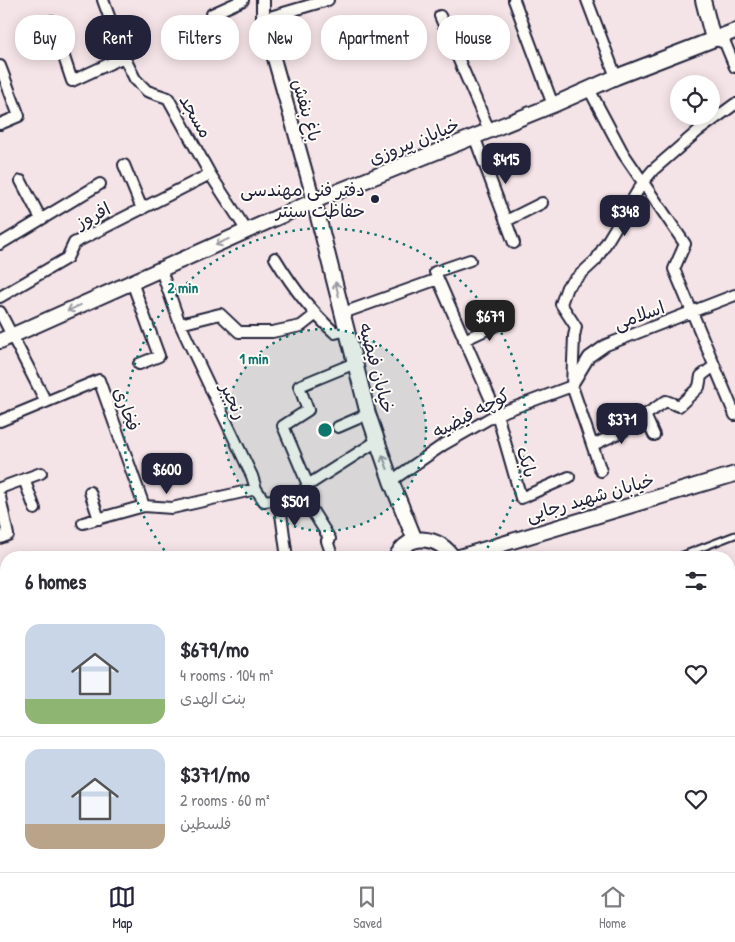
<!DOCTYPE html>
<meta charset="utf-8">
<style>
body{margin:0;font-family:"Patrick Hand","Playpen Sans Arabic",sans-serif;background:#f7f7f7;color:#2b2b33;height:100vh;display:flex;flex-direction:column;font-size:19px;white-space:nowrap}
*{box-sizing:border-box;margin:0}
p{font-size:16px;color:#7c7c81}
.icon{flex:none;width:28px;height:28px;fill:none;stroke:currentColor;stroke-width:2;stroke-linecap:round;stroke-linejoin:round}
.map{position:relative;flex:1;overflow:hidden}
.side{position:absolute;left:0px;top:551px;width:735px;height:321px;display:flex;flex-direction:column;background:#fff;border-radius:20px 20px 0 0;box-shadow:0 2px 12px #0003}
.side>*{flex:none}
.top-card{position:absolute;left:15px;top:15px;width:705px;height:45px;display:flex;gap:10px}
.controls{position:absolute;left:670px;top:75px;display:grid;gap:10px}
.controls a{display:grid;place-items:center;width:50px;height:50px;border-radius:50%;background:#fff;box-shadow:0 2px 12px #0003;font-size:25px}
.price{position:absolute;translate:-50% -42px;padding:0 11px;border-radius:10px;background:#22223b;color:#fff;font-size:16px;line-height:32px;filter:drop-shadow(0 1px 2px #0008)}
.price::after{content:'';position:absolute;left:50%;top:30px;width:15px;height:11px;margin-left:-8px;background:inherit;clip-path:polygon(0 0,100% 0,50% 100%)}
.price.on{background:#222;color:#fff}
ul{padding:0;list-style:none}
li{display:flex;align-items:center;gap:15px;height:125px;padding:0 25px}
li+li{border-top:1px solid #e1e1e2}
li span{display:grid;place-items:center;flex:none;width:140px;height:100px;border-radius:15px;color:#555}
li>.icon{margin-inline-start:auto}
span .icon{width:60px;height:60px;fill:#fffc;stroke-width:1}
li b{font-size:21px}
h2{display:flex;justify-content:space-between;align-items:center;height:60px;padding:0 25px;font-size:21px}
.tag{padding:0 18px;border-radius:20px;background:#fff;box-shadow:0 2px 12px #0003;font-size:18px;line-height:45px}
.tag.on{background:#22223b;color:#fff}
.tab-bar{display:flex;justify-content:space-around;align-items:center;height:70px;border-top:1px solid #e1e1e2;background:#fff;font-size:14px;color:#7c7c81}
.tab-bar a{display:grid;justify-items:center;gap:2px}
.tab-bar .on{color:#22223b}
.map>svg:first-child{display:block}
</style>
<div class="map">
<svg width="735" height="872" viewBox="0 0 735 872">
<rect width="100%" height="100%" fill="#f5e4e7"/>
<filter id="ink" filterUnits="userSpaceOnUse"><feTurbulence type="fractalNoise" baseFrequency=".02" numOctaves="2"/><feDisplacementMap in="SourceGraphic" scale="10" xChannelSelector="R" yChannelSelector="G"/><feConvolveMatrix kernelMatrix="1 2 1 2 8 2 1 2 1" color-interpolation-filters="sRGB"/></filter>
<g filter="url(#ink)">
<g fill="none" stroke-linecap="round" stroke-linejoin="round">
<defs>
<path id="service" d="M675,558L735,535"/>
<path id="minor" d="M103,0L124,57L135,79L147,91L168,98L210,174L247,231
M514,0L553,105
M587,0L616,77
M212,14L243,0
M440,16L489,130
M263,19L328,0
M52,21L72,81L124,57
M713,39L725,43L735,67
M0,66L19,116L0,124
M589,89L623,153L685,244L674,269L735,415
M474,136L514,243
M124,165L142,209
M21,181L41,219
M506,221L542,203
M0,244L100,184
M275,258C292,286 310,311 335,333L347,330
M161,270L180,324L252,476L256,489L264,501L298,497
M438,279L497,414L521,498L569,477
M132,282L159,356L139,364
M0,297L67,258L74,243L210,174
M0,312L46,402
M343,313L438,279L435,272L470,260
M180,324L220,314L239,332H272L301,326L315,315
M464,340L505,321
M572,385L589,357L606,345L735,295
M645,415L666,401L679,406L699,387L701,376L714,366
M0,421L99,380L144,506
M338,427L368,414
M593,445L623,431L645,415L654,435
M601,471L572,386L574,336L576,327L561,304L567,287L596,260L643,182L653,170L698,131L735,104
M24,479L35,509
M391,481L443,445L497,414L572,386
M308,485L283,426L308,410L299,386L355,363
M0,488L41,473
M90,492L99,519
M0,497L8,535L0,538
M298,497L308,485L377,441
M298,497L313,512L330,539L327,541L333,558
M279,499L287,558
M83,523L144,506L172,508L256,489
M729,668L735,666
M0,674L6,676
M729,746L735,747
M124,866L125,872
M253,866V872
M399,866L400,872
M623,866L641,872
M101,872L112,866
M641,872L668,866"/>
<path id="tertiary" d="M263,0V19L314,201
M0,771H6
M332,866L349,870L376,866"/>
<path id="secondary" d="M703,0L713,39
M314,201L368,414L391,481L415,540
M0,341L314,201L553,105L616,77L735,31
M396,558C408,531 440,536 453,558
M456,558L735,474
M0,585H6
M577,866L579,872"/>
</defs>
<use href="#service" stroke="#22223b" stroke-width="9"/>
<use href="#minor" stroke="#22223b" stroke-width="14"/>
<use href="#tertiary" stroke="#22223b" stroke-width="16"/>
<use href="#secondary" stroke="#22223b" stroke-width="18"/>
<use href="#service" stroke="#fdfcf7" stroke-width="5"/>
<use href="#minor" stroke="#fdfcf7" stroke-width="10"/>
<use href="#tertiary" stroke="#fdfcf7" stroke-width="12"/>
<use href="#secondary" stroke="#fdfcf7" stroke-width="14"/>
</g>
<defs><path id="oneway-shaft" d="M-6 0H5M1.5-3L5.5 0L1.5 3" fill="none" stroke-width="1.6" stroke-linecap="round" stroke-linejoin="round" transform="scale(1.25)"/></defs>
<g stroke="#9a9aa2">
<use href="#oneway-shaft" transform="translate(222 242) rotate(155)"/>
<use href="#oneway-shaft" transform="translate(337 289) rotate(-104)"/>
<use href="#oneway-shaft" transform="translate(74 308) rotate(156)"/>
<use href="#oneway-shaft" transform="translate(385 462) rotate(-110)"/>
</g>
</g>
<circle cx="325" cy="430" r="101" fill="#0f766e" fill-opacity=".12"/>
<g fill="none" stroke="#0f766e" stroke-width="2.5" stroke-dasharray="2.5 5">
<circle cx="325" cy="430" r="101"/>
<path d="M169 556A201 201 0 1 1 481 556"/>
</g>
<circle fill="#22223b" stroke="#fdfcf7" stroke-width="2" cx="375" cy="199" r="5"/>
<g text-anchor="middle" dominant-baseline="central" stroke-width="4" stroke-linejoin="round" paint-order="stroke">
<g font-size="18" fill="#22223b" stroke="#fdfcf7">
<text transform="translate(307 110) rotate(74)">باغ بنفش</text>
<text transform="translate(196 116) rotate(60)">مسجد</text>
<text transform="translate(414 141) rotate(-22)">خیابان پیروزی</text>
<text transform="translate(93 215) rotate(-27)">افروز</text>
<text transform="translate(639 315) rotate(-20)">اسلامی</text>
<text transform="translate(377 368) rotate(75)">خیابان فیضیه</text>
<text transform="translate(234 401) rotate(65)">رنجبر</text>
<text transform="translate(127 409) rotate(70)">فخاری</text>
<text transform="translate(471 413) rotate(-28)">کوچه فیضیه</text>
<text transform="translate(527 462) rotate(74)">بابک</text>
<text transform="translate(590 497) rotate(-16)">خیابان شهید رجایی</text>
</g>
<g font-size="18" fill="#22223b" stroke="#fdfcf7" text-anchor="end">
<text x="365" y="189">دفتر فنی مهندسی<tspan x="365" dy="21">حفاظت سنتر</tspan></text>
</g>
</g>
<circle cx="325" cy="430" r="8" fill="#0f766e" stroke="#fdfcf7" stroke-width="2.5"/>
<g font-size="15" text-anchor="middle" font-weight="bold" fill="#0f766e" stroke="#fdfcf7" stroke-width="4" stroke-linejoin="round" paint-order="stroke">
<text x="183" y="293">2 min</text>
<text x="254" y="364">1 min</text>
</g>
</svg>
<div class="controls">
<a><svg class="icon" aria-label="locate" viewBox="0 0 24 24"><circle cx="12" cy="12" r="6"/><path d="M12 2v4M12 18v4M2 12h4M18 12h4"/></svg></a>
</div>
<b class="price" style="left:506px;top:185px">$415</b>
<b class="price" style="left:625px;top:237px">$348</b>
<b class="price on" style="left:490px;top:342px">$679</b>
<b class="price" style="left:622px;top:445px">$371</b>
<b class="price" style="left:167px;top:495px">$600</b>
<b class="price" style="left:295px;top:527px">$501</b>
<div class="top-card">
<a class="tag">Buy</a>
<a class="tag on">Rent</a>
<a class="tag">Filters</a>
<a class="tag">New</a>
<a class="tag">Apartment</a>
<a class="tag">House</a>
</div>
<section class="side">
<h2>6 homes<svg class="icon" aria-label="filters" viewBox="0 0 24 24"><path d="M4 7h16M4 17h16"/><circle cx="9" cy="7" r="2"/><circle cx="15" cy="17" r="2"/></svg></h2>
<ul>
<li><span style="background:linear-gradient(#c9d6e8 75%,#8fb573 0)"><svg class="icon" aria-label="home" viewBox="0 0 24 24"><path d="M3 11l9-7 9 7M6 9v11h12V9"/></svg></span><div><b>$679/mo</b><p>4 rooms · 104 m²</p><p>بنت الهدی</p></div><svg class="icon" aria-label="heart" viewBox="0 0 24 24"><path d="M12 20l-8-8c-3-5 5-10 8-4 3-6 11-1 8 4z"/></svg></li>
<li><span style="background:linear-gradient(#c9d6e8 75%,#b9a48a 0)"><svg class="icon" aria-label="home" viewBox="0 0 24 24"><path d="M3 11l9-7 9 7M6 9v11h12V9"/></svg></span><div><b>$371/mo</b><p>2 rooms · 60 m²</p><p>فلسطین</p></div><svg class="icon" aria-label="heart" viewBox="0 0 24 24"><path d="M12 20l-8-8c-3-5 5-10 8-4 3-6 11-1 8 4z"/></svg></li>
</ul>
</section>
</div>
<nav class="tab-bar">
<a class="on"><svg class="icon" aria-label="map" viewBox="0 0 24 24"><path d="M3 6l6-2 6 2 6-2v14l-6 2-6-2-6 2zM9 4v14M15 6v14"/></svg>Map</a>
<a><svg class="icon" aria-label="saved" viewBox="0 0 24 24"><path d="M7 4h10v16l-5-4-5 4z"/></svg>Saved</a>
<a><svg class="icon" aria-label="home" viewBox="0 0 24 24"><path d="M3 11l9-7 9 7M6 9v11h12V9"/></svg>Home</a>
</nav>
